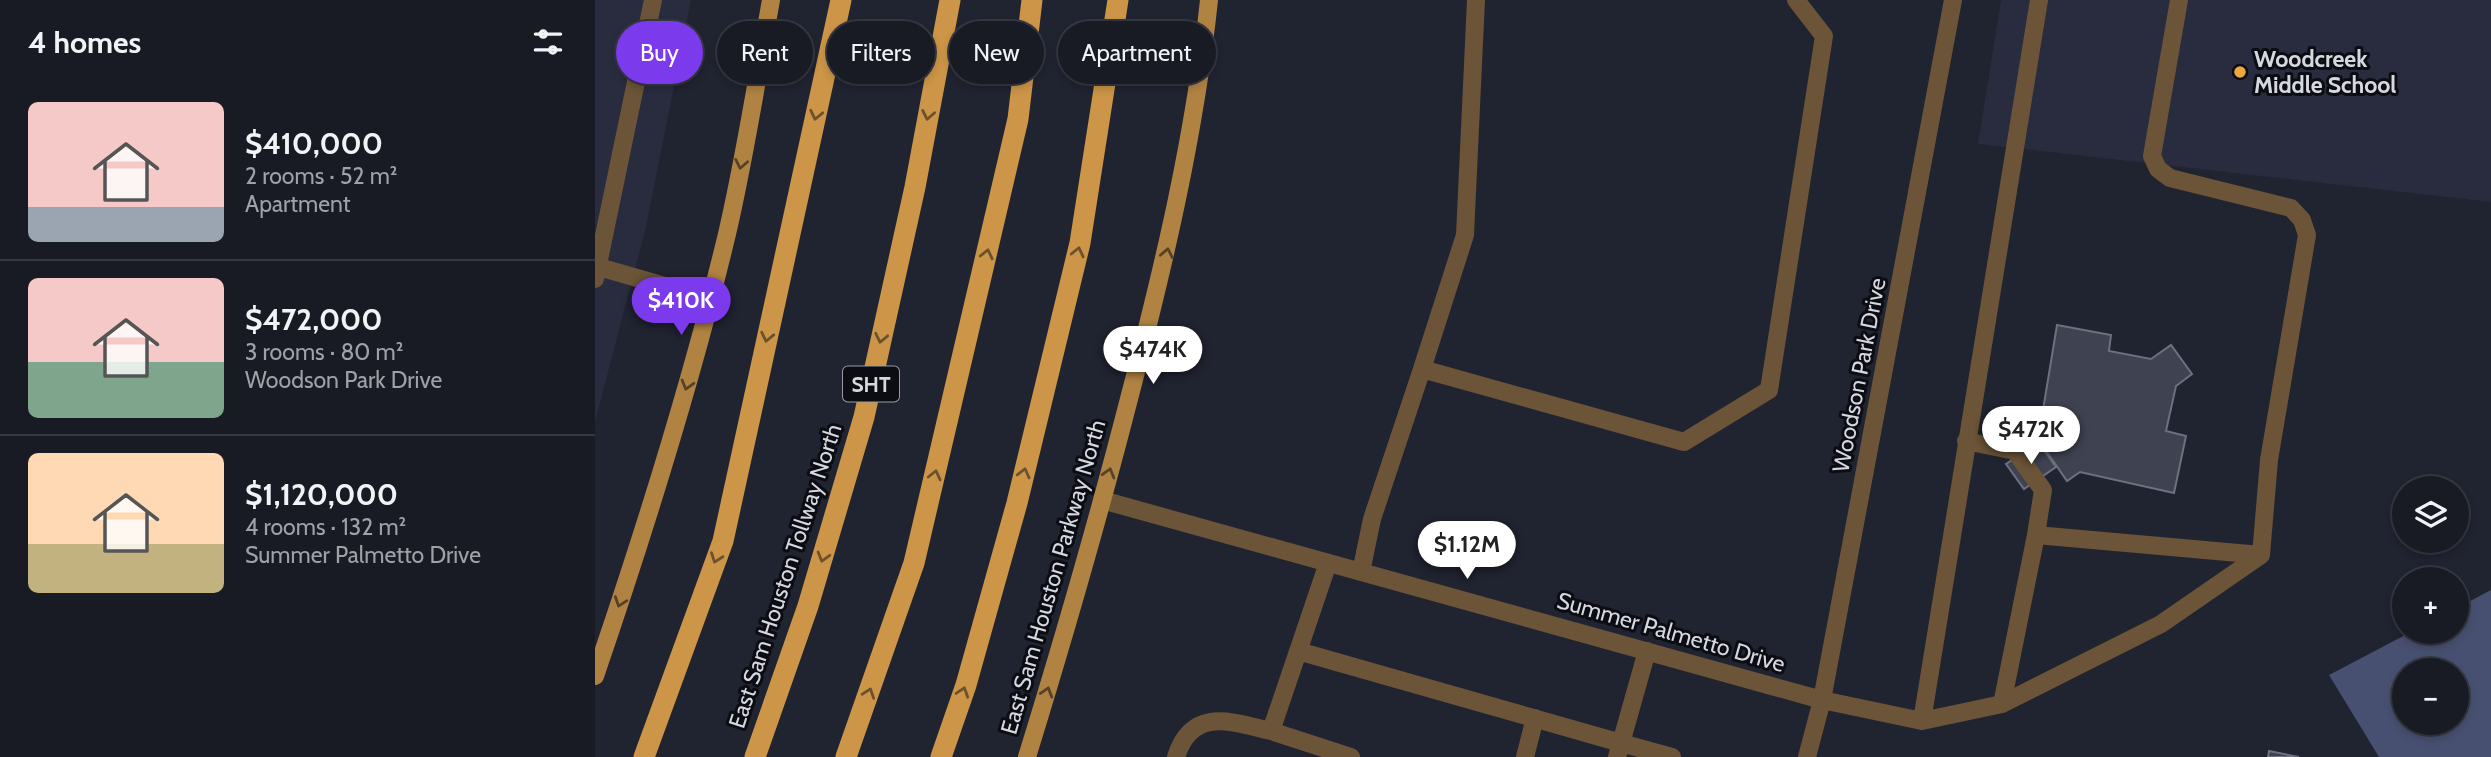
<!DOCTYPE html>
<meta charset="utf-8">
<style>
body{margin:0;font-family:Cabin,sans-serif;background:#252731;color:#f1f3f6;height:100vh;display:flex;flex-direction:column;font-size:26px;white-space:nowrap}
*{box-sizing:border-box;margin:0}
p{font-size:23px;color:#9fa1a6}
.icon{flex:none;width:38px;height:38px;fill:none;stroke:currentColor;stroke-width:2;stroke-linecap:round;stroke-linejoin:round}
.map{position:relative;flex:1;overflow:hidden}
.panel{display:flex;flex-direction:column;background:#181a24;width:595px}
.panel>*{flex:none}
.guide{position:absolute;left:21px;top:21px;width:665px;height:63px;display:flex;gap:14px}
.fabs{position:absolute;left:1797px;top:476px;display:grid;gap:14px}
.fabs a{display:grid;place-items:center;width:77px;height:77px;border-radius:50%;background:#181a24;box-shadow:0 4px 10px #0003,0 0 0 2px #363841;font-size:35px}
.price{position:absolute;translate:-50% -60px;padding:0 16px;border-radius:24px;background:#fff;color:#222;font-size:23px;line-height:46px;filter:drop-shadow(0 2px 4px #0008)}
.price::after{content:'';position:absolute;left:50%;top:42px;width:21px;height:16px;margin-left:-10px;background:inherit;clip-path:polygon(0 0,100% 0,50% 100%)}
.price.current{background:#7c3aed;color:#fff}
ul{padding:0;list-style:none}
li{display:flex;align-items:center;gap:21px;height:175px;padding:0 28px}
li+li{border-top:2px solid #363841}
li span{display:grid;place-items:center;flex:none;width:196px;height:140px;border-radius:10px;color:#555}
li>.icon{margin-inline-start:auto}
span .icon{width:84px;height:84px;fill:#fffc;stroke-width:1}
li b{font-size:30px}
h2{display:flex;justify-content:space-between;align-items:center;height:84px;padding:0 28px;font-size:30px}
.tag{padding:0 24px;border-radius:32px;background:#181a24;box-shadow:0 4px 10px #0003,0 0 0 2px #363841;font-size:24px;line-height:63px}
.tag.current{background:#7c3aed;color:#fff}
main{display:flex;flex:1;min-height:0}
.map>svg:first-child{display:block}
</style>
<main>
<section class="panel">
<h2>4 homes<svg class="icon" aria-label="filters" viewBox="0 0 24 24"><path d="M4 7h16M4 17h16"/><circle cx="9" cy="7" r="2"/><circle cx="15" cy="17" r="2"/></svg></h2>
<ul>
<li><span style="background:linear-gradient(#f6c9c9 75%,#9aa5b1 0)"><svg class="icon" aria-label="home" viewBox="0 0 24 24"><path d="M3 11l9-7 9 7M6 9v11h12V9"/></svg></span><div><b>$410,000</b><p>2 rooms · 52 m²</p><p>Apartment</p></div></li>
<li><span style="background:linear-gradient(#f6c9c9 60%,#7fa58c 0)"><svg class="icon" aria-label="home" viewBox="0 0 24 24"><path d="M3 11l9-7 9 7M6 9v11h12V9"/></svg></span><div><b>$472,000</b><p>3 rooms · 80 m²</p><p>Woodson Park Drive</p></div></li>
<li><span style="background:linear-gradient(#ffd9b3 65%,#c2b280 0)"><svg class="icon" aria-label="home" viewBox="0 0 24 24"><path d="M3 11l9-7 9 7M6 9v11h12V9"/></svg></span><div><b>$1,120,000</b><p>4 rooms · 132 m²</p><p>Summer Palmetto Drive</p></div></li>
</ul>
</section>
<div class="map">
<svg width="1896" height="757" viewBox="0 0 1896 757">
<rect width="100%" height="100%" fill="#202330"/>
<path fill="#282c3e" d="M0,0H96L51,227L0,422Z
M1406,0H1896V202L1383,144Z"/>
<path fill="#485071" fill-rule="evenodd" d="M1896,590V757H1784L1734,675L1816,632H1862V608ZM1810,670H1862V723H1810Z"/>
<path fill="#3f4351" stroke="#6c707f" stroke-width="2" d="M1462,325L1516,335L1514,351L1556,359L1576,345L1597,374L1581,386L1571,431L1591,436L1579,493L1485,472L1472,481L1434,426L1447,416Z
M1443,442L1461,467L1429,489L1411,464Z
M1674,751L1704,757H1673Z"/>
<g fill="none" stroke-linecap="round" stroke-linejoin="round">
<path stroke="#6b5437" stroke-width="18" d="M1584,0L1557,156L1563,169L1575,178L1696,208L1707,220L1712,235L1674,460L1666,555
M0,266L115,299
M0,279L58,0
M827,369L870,235L881,0
M1371,441L1420,451L1448,490L1441,535
M507,500L1227,700L1327,721L1407,704L1566,624L1666,555
M766,572L777,519L827,369L1089,442L1174,390L1229,36L1201,0
M703,651L1026,743L1022,757
M1052,651L1026,743L1077,757
M1407,704L1441,535L1666,555
M1327,721L1444,0
M676,731L756,757
M581,757C597,706 637,722 676,731L733,563
M930,757L940,718
M1212,757L1227,700L1358,0"/>
<path stroke="#b18343" stroke-width="18" d="M0,676C50,530 96,384 132,234C150,157 162,78 176,0
M432,757C469,637 504,516 535,395C569,265 600,134 614,0"/>
<path stroke="#cc9547" stroke-width="21" d="M49,757L128,541L246,0
M160,757L213,606L269,417L320,187L355,0
M251,757L319,563L423,119L437,0
M346,757L371,685L422,503L485,243L523,0"/>
</g>
<defs><path id="oneway-chevron" d="M-2-3.5L2.5 0L-2 3.5" fill="none" stroke-width="1.6" stroke-linecap="round" stroke-linejoin="round" transform="scale(1.75)"/></defs>
<g stroke="#6c512d">
<use href="#oneway-chevron" transform="translate(221 115) rotate(102)"/>
<use href="#oneway-chevron" transform="translate(333 115) rotate(101)"/>
<use href="#oneway-chevron" transform="translate(483 252) rotate(-77)"/>
<use href="#oneway-chevron" transform="translate(392 254) rotate(-77)"/>
<use href="#oneway-chevron" transform="translate(172 337) rotate(102)"/>
<use href="#oneway-chevron" transform="translate(286 338) rotate(102)"/>
<use href="#oneway-chevron" transform="translate(429 473) rotate(-76)"/>
<use href="#oneway-chevron" transform="translate(340 475) rotate(-77)"/>
<use href="#oneway-chevron" transform="translate(228 557) rotate(106)"/>
<use href="#oneway-chevron" transform="translate(121 558) rotate(110)"/>
<use href="#oneway-chevron" transform="translate(368 692) rotate(-72)"/>
<use href="#oneway-chevron" transform="translate(274 693) rotate(-71)"/>
</g>
<g stroke="#564229">
<use href="#oneway-chevron" transform="translate(146 164) rotate(101)"/>
<use href="#oneway-chevron" transform="translate(572 253) rotate(-79)"/>
<use href="#oneway-chevron" transform="translate(92 385) rotate(106)"/>
<use href="#oneway-chevron" transform="translate(514 473) rotate(-74)"/>
<use href="#oneway-chevron" transform="translate(25 602) rotate(109)"/>
<use href="#oneway-chevron" transform="translate(452 692) rotate(-73)"/>
</g>
<circle fill="#eea73d" stroke="#0c0d13" stroke-width="2.5" cx="1645" cy="72" r="7"/>
<g text-anchor="middle" dominant-baseline="central" stroke-width="6" stroke-linejoin="round" paint-order="stroke">
<rect fill="#0c0d13" stroke="#999ba3" stroke-width="2" x="248" y="366.5" width="56" height="35" rx="5"/>
<g font-size="21" font-weight="bold" fill="#d6d8e1">
<text x="276" y="384">SHT</text>
</g>
<g font-size="23" font-weight="bold" fill="#d6d8e1" stroke="#0c0d13" text-anchor="start">
<text x="1659" y="59">Woodcreek<tspan x="1659" dy="26">Middle School</tspan></text>
</g>
<g font-size="23" fill="#d6d8e1" stroke="#0c0d13">
<text transform="translate(1264 375) rotate(-79)">Woodson Park Drive</text>
<text transform="translate(190 576) rotate(-72)">East Sam Houston Tollway North</text>
<text transform="translate(458 577) rotate(-74)">East Sam Houston Parkway North</text>
<text transform="translate(1076 632) rotate(16)">Summer Palmetto Drive</text>
</g>
</g>
</svg>
<div class="fabs">
<a><svg class="icon" aria-label="layers" viewBox="0 0 24 24"><path d="M12 4l9 5-9 5-9-5zM3 14l9 5 9-5"/></svg></a>
<a>+</a>
<a>−</a>
</div>
<b class="price current" style="left:86px;top:337px">$410K</b>
<b class="price" style="left:558px;top:386px">$474K</b>
<b class="price" style="left:1436px;top:466px">$472K</b>
<b class="price" style="left:872px;top:581px">$1.12M</b>
<div class="guide">
<a class="tag current">Buy</a>
<a class="tag">Rent</a>
<a class="tag">Filters</a>
<a class="tag">New</a>
<a class="tag">Apartment</a>
</div>
</div>
</main>
